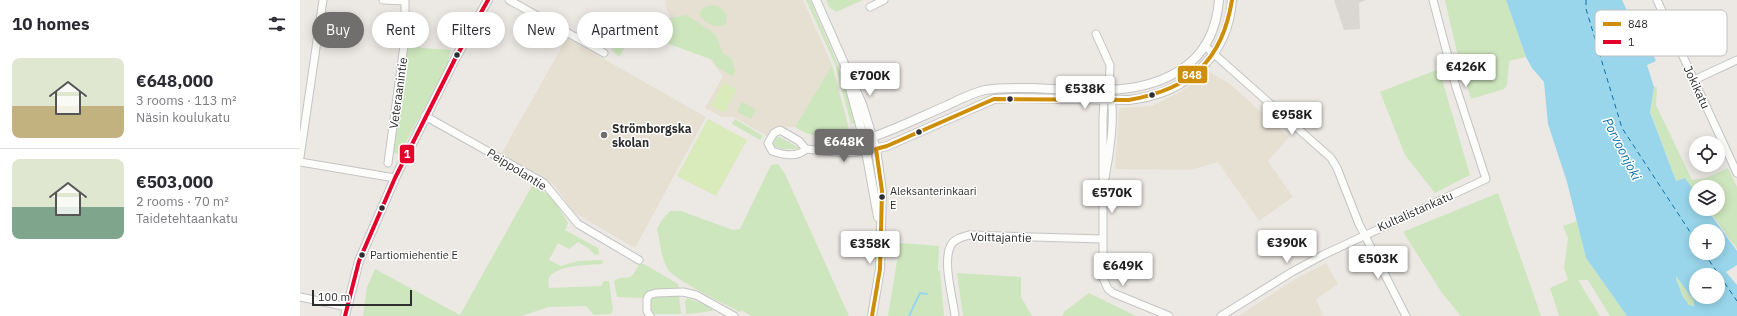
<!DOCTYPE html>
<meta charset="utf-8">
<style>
body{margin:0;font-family:"IBM Plex Sans",sans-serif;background:#f7f7f7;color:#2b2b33;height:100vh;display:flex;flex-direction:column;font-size:15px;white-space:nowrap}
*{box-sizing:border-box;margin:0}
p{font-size:13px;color:#7c7c81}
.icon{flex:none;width:22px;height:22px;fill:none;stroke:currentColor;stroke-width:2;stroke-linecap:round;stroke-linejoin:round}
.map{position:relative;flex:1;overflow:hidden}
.panel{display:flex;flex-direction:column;background:#fff;width:300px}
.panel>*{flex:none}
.banner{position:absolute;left:12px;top:12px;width:380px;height:36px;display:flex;gap:8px}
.tools{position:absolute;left:1389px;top:136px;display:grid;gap:8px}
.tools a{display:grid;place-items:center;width:36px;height:36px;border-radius:50%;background:#fff;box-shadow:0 2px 10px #0003;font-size:20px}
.scale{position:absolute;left:12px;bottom:10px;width:100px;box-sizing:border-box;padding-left:4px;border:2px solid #2e2e2e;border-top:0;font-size:11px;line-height:14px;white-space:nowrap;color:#2e2e2e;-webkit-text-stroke:3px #fff;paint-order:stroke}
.price{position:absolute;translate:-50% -34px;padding:0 9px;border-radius:4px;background:#fff;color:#222;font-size:13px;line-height:26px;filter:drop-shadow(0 1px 2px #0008)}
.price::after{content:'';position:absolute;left:50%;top:24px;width:12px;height:9px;margin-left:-6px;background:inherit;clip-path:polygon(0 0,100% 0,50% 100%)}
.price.on{background:#706f6e;color:#fff}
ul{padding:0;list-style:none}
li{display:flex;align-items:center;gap:12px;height:100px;padding:0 12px}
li+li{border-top:1px solid #e1e1e2}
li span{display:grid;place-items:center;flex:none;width:112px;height:80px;border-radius:8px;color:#555}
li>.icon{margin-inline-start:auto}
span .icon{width:48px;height:48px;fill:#fffc;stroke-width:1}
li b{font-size:17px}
h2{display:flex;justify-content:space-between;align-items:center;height:48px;padding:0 12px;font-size:17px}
.pill{padding:0 14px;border-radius:18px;background:#fff;box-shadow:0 2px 10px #0003;font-size:14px;line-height:36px}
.pill.on{background:#706f6e;color:#fff}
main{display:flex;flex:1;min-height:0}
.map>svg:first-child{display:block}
</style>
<main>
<section class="panel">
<h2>10 homes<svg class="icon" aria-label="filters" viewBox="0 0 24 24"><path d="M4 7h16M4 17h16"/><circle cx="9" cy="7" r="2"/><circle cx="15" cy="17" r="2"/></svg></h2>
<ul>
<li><span style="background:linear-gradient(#dfe7d0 60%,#c2b280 0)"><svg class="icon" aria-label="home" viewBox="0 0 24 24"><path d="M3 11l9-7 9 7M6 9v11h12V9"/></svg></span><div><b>€648,000</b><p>3 rooms · 113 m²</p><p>Näsin koulukatu</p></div></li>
<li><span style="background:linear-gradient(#dfe7d0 60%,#7fa58c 0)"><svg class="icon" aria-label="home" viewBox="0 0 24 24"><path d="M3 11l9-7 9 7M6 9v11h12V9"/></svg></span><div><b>€503,000</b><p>2 rooms · 70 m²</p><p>Taidetehtaankatu</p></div></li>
</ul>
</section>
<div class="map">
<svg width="1437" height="316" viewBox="0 0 1437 316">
<rect width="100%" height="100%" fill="#ece8e4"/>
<path fill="#e6e0d3" d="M366,0H503L532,65L495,127L474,128L467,136L433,117H422L405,108L423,76L405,53L381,42L365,6Z
M267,38L406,117L335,248L275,213L253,184L201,154Z
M908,71L930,84L989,137L968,161L993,197L959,221L918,162L890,170L815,169L819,108L851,106L860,102L882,91Z
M1026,263L1038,284L1016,299L1023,316H938L992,281Z"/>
<path fill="#cee6be" d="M506,0H510L537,62L556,123L551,124L535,64Z
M526,0H563L536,12L529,7Z
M1145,0H1206L1226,57L1209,61L1207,85L1204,89L1171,99L1156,48Z
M414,5L420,7L427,15L426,23L423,26C412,27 405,23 399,14C402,7 407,6 414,5Z
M387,15L415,34L423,53L431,58L435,70L434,75L432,76L416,66L413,60L366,43L344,33L332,35L319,57L312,50L313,43L293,31V30L335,26L340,23Z
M108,44L123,48L151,50L147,66L99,155L93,152Z
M532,65L548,125L547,130C529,140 512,138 495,127Z
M1139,69L1170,175L1135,193L1105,155L1080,92Z
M1354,87H1357L1356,105L1392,180L1406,178L1428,168L1437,187V249L1408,209H1418V187H1396V193L1385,178L1376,181L1350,111Z
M442,102L456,110L451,119L437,112Z
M435,119L463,136L460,140L432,124Z
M477,137H480L499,148L498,149H482L474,146L473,144Z
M478,164L485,174L549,316H452L441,310L440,312C425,304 373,280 367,268C361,257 360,241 357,229L361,221L370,211H381L433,230L440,229L471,165Z
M233,184L253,198L268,223L265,230L298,248L299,254L295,255L288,248L278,242L269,249L258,243L249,260L261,266L278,261L302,260L303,262L302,264C289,265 255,265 249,278C248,281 249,285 249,288L301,286L304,281H309L313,310L311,314L294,315L286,306L249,307L221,316H63L67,287L75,269L160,315Z
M1198,193L1241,316H1161L1142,293L1103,232Z
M1277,221L1286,258L1327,316H1310L1288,280H1278L1300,316H1259L1250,288L1268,280L1264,268L1268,238L1263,226Z
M600,243L639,246L638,271H640L644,316H588Z
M339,264H344L378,284L379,290H352L342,298L317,297L314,281C328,272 329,286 339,264Z
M657,273L721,277V297L732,316H663Z
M1376,276L1394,301V305H1389L1383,297L1375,279Z
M789,293L836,316H762L764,312Z
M355,296H379L381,314H354L351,310V299Z
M388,298L411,307L413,311L386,314L385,301Z"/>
<path fill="#d9eabb" d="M424,82L437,90L424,113L411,105Z
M408,119L447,140L416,196L377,176Z"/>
<path fill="#dad6d2" d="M1034,0H1066L1059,3L1060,29L1044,30Z"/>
<path fill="#99d6ec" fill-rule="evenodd" d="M1206,0H1322L1331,19L1337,17L1356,61L1347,65L1354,87L1350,112L1376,181L1385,178L1396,193V209H1407L1437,251V265L1426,272L1437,285V316H1327L1286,258L1267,182L1248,124L1244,82L1232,68L1226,57ZM1396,231H1418V253H1396ZM1396,275H1418V297H1396ZM1376,276L1394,301V306L1389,305L1383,297L1376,279Z"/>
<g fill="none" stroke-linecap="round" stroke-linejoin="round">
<path stroke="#99d6ec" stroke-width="2" d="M609,316L620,293L627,294"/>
<path stroke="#0d6fa3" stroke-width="1" stroke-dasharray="5 4" stroke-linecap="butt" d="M1286,0V9L1322,128L1396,241
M1404,253L1437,301"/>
<defs>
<path id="minor" d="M83,0L105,1
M209,0L304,53
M1357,0L1437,173
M570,7L584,0
M796,34L810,65L809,89L804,100L803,118V278L808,289L813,293L869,316
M905,46L1031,158L1037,168L1059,224L1106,316
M1394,80L1437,60
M125,116L244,183L278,224L339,260
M506,149C497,158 483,155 472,151L468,143L474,133L480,130L499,141L506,149L545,153L566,151
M529,149L564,140
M0,157L23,0
M0,162L95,178
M88,163L105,38V0
M805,178C809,158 816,114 810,95
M0,297L47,307
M350,316L347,311V299L349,295L356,293L383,292L396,295L434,316
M655,316C653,298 642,261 651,245C654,239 662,237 669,235L803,239
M921,316L992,272L1023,255L1186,179L1156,87L1133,0"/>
<path id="tertiary" d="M516,0L562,104L576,149L582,191L580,269L572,316
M548,81L564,140L578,217
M564,140C593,131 620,117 648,105C660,99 672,93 685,90C701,87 717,88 733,88C786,90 848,99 891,62C909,46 917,24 919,0
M566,151L587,146L694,99L712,98L829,100C884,94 928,58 932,0
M45,316L59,261L95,178L155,59L188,0"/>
</defs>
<use href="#minor" stroke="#c5c4c5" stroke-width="9"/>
<use href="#tertiary" stroke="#c5c4c5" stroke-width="10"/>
<use href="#minor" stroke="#fcfcfb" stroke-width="7"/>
<use href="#tertiary" stroke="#fcfcfb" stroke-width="8"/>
<defs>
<path id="bus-1" d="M572,316L580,269L582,191L576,149L587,146L694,99L829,100C890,89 922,62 932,0"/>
<path id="bus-2" d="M45,316L59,261L95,178L155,59L188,0"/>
</defs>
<use href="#bus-1" stroke="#fff" stroke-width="7"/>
<use href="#bus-2" stroke="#fff" stroke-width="7"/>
<use href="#bus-1" stroke="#cf8e09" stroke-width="4"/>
<use href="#bus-2" stroke="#e4002b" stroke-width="4"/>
</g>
<g fill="#2e2e2e" stroke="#fff" stroke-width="1.5">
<circle cx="157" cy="55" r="3.5"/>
<circle cx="852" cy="95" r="3.5"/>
<circle cx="710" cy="99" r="3.5"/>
<circle cx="619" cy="132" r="3.5"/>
<circle cx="582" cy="197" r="3.5"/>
<circle cx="82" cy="208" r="3.5"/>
<circle cx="62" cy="255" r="3.5"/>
</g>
<circle fill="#706f6e" stroke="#fff" stroke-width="1.5" cx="304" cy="135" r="4"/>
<g text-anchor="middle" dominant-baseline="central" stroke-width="3" stroke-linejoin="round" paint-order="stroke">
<g font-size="11" fill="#2e2e2e" stroke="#fff" text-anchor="start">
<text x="590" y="191">Aleksanterinkaari<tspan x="590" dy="14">E</tspan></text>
<text x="70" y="255">Partiomiehentie E</text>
</g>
<g font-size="12" fill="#2e2e2e" stroke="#fff">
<text transform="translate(1397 87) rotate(65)">Jokikatu</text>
<text transform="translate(98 93) rotate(-82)">Veteraanintie</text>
<text transform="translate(217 169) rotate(32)">Peippolantie</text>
<text transform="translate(1115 211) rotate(-24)">Kultalistankatu</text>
<text transform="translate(701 237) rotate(1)">Voittajantie</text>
</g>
<g font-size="12" font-weight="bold" fill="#2e2e2e" stroke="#fff" text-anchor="start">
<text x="312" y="128">Strömborgska<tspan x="312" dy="14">skolan</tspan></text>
</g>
<g font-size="13" font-style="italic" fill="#0d6fa3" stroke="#fff">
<text transform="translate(1322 149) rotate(63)">Porvoonjoki</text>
</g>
</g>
<rect x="1295" y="10" width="132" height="46" rx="6" fill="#fff" stroke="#c0c0c0" stroke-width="1"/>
<rect x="1303" y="22" width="18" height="4" fill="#cf8e09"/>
<rect x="1303" y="40" width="18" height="4" fill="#e4002b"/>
<g font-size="11" fill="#2e2e2e">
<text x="1328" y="28">848</text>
<text x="1328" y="46">1</text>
</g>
<g stroke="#fff" stroke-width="1.5">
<rect x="877" y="65" width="31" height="19" rx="4" fill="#cf8e09"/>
<rect x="99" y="144" width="16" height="20" rx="4" fill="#e4002b"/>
</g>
<g font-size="11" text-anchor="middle" font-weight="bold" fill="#fff">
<text x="892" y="79">848</text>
<text x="107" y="158">1</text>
</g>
</svg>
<div class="tools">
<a><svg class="icon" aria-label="locate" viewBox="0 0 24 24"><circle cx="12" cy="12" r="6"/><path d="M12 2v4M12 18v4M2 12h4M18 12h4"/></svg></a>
<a><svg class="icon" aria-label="layers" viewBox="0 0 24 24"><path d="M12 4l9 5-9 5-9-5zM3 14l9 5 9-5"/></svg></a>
<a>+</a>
<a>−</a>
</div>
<div class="scale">100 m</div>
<b class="price" style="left:1166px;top:88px">€426K</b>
<b class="price" style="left:570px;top:97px">€700K</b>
<b class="price" style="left:785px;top:110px">€538K</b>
<b class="price" style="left:992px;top:136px">€958K</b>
<b class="price on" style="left:544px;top:163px">€648K</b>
<b class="price" style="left:812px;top:214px">€570K</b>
<b class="price" style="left:987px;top:264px">€390K</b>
<b class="price" style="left:570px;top:265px">€358K</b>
<b class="price" style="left:1078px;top:280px">€503K</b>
<b class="price" style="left:823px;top:287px">€649K</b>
<div class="banner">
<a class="pill on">Buy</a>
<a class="pill">Rent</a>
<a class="pill">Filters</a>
<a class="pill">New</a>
<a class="pill">Apartment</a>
</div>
</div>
</main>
